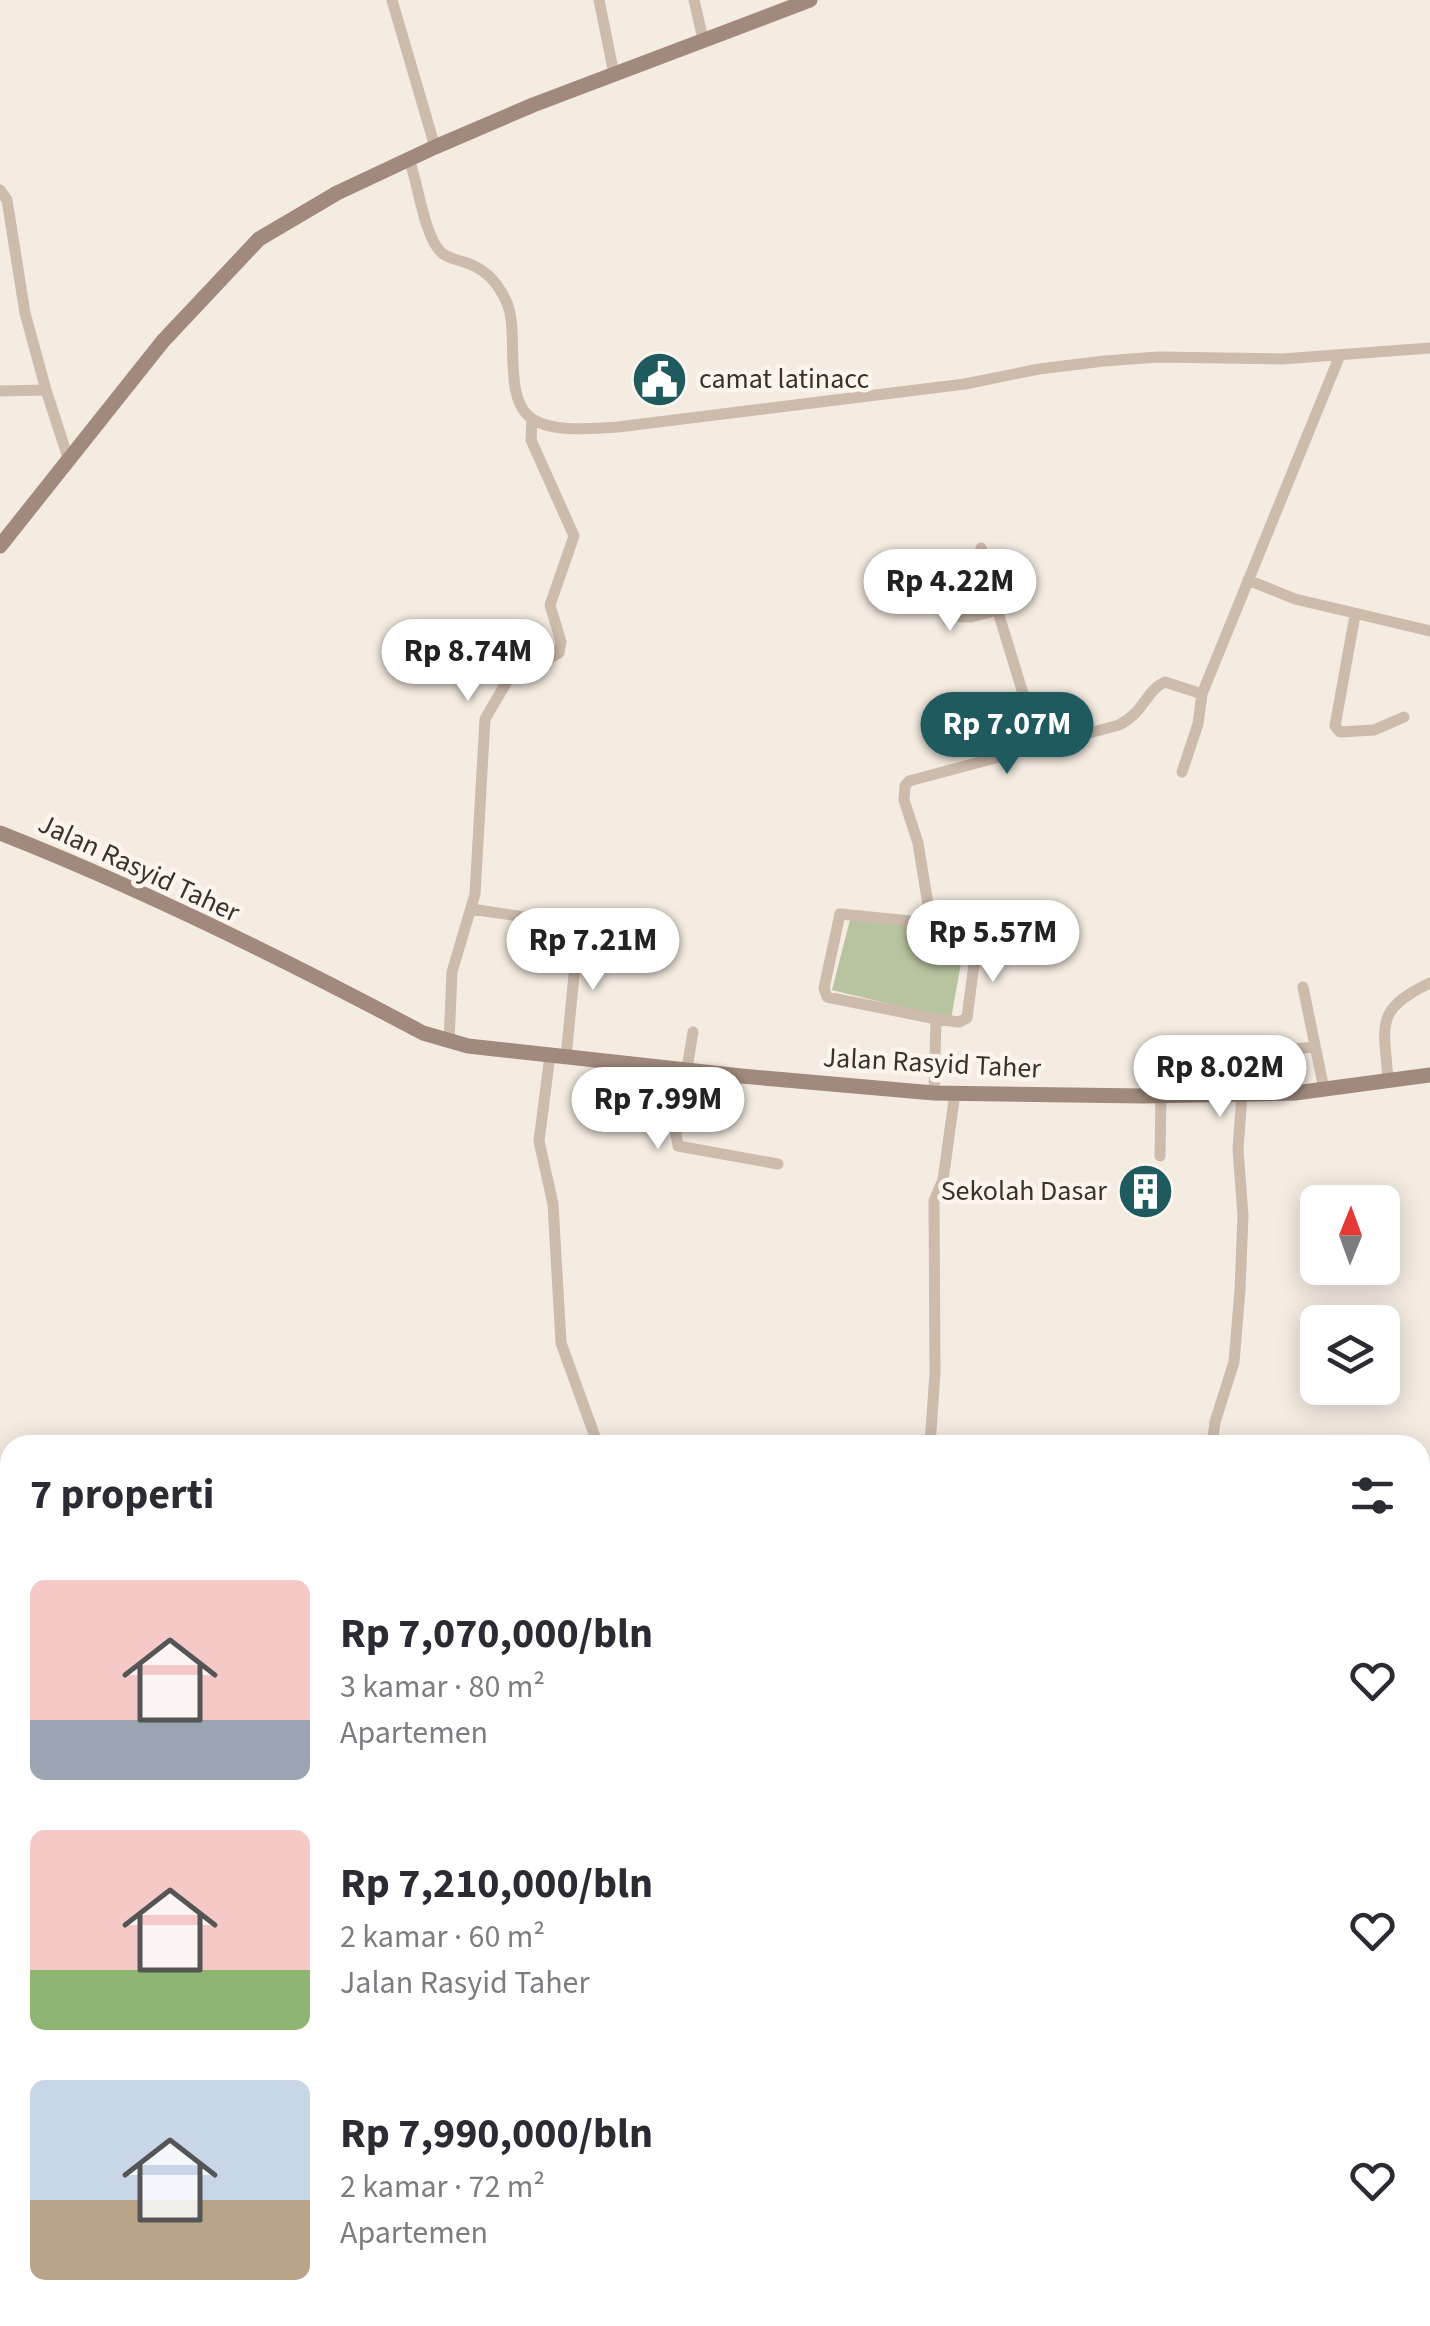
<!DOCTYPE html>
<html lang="id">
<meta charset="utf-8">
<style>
body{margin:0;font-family:"Source Sans 3",sans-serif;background:#f2f2f3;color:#2b2b33;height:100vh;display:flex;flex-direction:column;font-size:38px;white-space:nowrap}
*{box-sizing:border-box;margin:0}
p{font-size:32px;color:#7c7c81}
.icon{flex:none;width:55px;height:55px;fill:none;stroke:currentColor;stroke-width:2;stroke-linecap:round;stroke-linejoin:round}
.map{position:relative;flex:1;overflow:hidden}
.sheet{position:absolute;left:0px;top:1435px;width:1430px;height:892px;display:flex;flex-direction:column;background:#fff;border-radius:30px 30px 0 0;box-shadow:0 5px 25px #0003}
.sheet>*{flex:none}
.needle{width:65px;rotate:1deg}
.fabs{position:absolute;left:1300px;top:1185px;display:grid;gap:20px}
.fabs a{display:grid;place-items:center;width:100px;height:100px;border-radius:15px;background:#fff;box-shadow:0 5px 25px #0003;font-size:50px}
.price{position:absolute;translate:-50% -85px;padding:0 22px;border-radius:35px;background:#fff;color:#222;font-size:32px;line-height:65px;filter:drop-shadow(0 2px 5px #0008)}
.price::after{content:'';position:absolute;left:50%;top:60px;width:30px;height:22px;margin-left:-15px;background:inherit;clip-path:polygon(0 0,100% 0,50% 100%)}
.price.on{background:#1f5a5e;color:#fff}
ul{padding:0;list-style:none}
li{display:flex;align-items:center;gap:30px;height:250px;padding:0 30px}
li span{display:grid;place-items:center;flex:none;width:280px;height:200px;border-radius:15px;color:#555}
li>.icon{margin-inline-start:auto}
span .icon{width:120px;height:120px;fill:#fffc;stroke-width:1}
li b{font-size:42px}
h2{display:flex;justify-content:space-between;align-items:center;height:120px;padding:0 30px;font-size:42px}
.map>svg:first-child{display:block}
</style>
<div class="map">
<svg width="1430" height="2326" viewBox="0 0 1430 2326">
<rect width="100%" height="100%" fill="#f4ebe1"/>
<path fill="#b8c4a0" d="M851,916L966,935L951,1019L832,990Z"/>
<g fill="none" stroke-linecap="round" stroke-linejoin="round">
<path stroke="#cdbbac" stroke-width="11" d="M392,0L435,147
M599,0L614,74
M694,0L703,39
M409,159C418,182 424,238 442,253C448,258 457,260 464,262C485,268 498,282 507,303C520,334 501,401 534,420C555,433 594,428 618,427L965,384L1039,369L1104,361L1158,357L1282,359L1430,348
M0,190L7,200L25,313L46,390
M0,391L46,390L69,461
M981,548L994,581L999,615L1039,746
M953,580L961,617H971L998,610
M1248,580L1295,599L1430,631
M1355,615L1335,726L1340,732L1374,730L1404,717
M1182,772L1198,724L1202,694L1340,355
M471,909L641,934
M931,923L918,843L904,800L905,786L909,781L1119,725C1144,713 1146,690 1165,682L1202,694
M1303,987L1324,1089
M693,1032L676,1134L678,1146L778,1164
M449,1042L452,972L475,894L485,719L509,678L559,653L561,642L550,605L574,536L531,440L532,419
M550,1055L539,1141L553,1204L561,1343L598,1445
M566,1057L579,924
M1388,1079C1384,1024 1374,1010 1430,983
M934,1093L936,1019L959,1022L967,1018L978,933L931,923L840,914L824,988L827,997L936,1019
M1265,1094V1061L1272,1051L1315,1047
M1160,1156L1161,1095
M930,1445L935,1373L934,1201L943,1180L955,1093
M1217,1445L1213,1437L1215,1422L1234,1362L1240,1290L1243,1216L1238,1149L1242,1094
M1420,1476H1430
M0,1573L10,1569
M0,1617L10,1614
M0,1644L4,1661
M0,1691L10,1679
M0,1747L10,1756
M1420,1777H1430
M619,2326L620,2318"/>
<path stroke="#a18a7d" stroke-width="15" d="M0,546L163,341L259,239L337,193L435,147L533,105L810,0
M0,833C145,890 286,960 423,1033L468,1046L741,1076L934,1093L1143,1096L1295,1093L1430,1075"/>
</g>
<defs>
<symbol id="civic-disc" viewBox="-11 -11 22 22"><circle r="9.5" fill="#1f5a5e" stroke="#fbf5ee"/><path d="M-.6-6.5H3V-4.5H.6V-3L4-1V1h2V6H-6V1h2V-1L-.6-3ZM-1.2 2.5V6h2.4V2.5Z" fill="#fff"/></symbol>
<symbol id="building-disc" viewBox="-11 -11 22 22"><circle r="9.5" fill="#1f5a5e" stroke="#fbf5ee"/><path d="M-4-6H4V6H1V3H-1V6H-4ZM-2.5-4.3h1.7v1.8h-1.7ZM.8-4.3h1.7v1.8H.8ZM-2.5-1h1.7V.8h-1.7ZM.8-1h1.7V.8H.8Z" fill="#fff"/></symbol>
</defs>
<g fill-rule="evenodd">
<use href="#civic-disc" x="628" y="348" width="63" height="63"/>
<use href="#building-disc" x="1114" y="1160" width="63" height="63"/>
</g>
<g text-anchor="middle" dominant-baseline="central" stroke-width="9" stroke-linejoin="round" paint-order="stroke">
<g font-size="28" fill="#3b302b" stroke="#fbf5ee" text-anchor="start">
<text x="699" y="379">camat latinacc</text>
<text x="1107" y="1191" text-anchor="end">Sekolah Dasar</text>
</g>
<g font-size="28" fill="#3b302b" stroke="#fbf5ee">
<text transform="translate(139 868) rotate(25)">Jalan Rasyid Taher</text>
<text transform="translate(932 1063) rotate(3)">Jalan Rasyid Taher</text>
</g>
</g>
</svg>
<div class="fabs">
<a><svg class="needle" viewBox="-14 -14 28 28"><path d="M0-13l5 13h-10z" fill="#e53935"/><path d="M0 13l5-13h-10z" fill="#7c7c81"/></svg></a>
<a><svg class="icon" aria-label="layers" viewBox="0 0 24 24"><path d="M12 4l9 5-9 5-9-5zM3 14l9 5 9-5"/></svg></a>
</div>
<b class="price" style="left:950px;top:634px">Rp 4.22M</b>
<b class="price" style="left:468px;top:704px">Rp 8.74M</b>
<b class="price on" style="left:1007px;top:777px">Rp 7.07M</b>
<b class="price" style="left:993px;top:985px">Rp 5.57M</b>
<b class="price" style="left:593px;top:993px">Rp 7.21M</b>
<b class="price" style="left:1220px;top:1120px">Rp 8.02M</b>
<b class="price" style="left:658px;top:1152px">Rp 7.99M</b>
<section class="sheet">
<h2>7 properti<svg class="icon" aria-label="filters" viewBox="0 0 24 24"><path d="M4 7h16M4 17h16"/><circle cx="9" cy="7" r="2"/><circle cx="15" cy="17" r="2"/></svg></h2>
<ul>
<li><span style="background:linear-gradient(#f6c9c9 70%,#9aa5b1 0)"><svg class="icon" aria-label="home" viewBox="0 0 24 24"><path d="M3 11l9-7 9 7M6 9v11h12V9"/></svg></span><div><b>Rp 7,070,000/bln</b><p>3 kamar · 80 m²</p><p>Apartemen</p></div><svg class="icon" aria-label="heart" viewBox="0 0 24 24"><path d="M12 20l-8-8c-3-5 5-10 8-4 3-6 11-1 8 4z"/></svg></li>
<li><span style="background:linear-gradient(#f6c9c9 70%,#8fb573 0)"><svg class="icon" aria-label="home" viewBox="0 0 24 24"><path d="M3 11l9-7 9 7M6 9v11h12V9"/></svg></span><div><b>Rp 7,210,000/bln</b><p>2 kamar · 60 m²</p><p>Jalan Rasyid Taher</p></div><svg class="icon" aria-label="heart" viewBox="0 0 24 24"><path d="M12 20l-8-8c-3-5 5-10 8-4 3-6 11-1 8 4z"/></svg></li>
<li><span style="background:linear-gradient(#c9d6e8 60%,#b9a48a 0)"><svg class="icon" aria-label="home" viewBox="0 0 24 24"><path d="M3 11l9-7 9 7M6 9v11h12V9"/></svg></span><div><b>Rp 7,990,000/bln</b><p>2 kamar · 72 m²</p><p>Apartemen</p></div><svg class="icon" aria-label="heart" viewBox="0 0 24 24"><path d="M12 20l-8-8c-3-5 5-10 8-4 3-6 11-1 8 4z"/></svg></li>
</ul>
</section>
</div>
